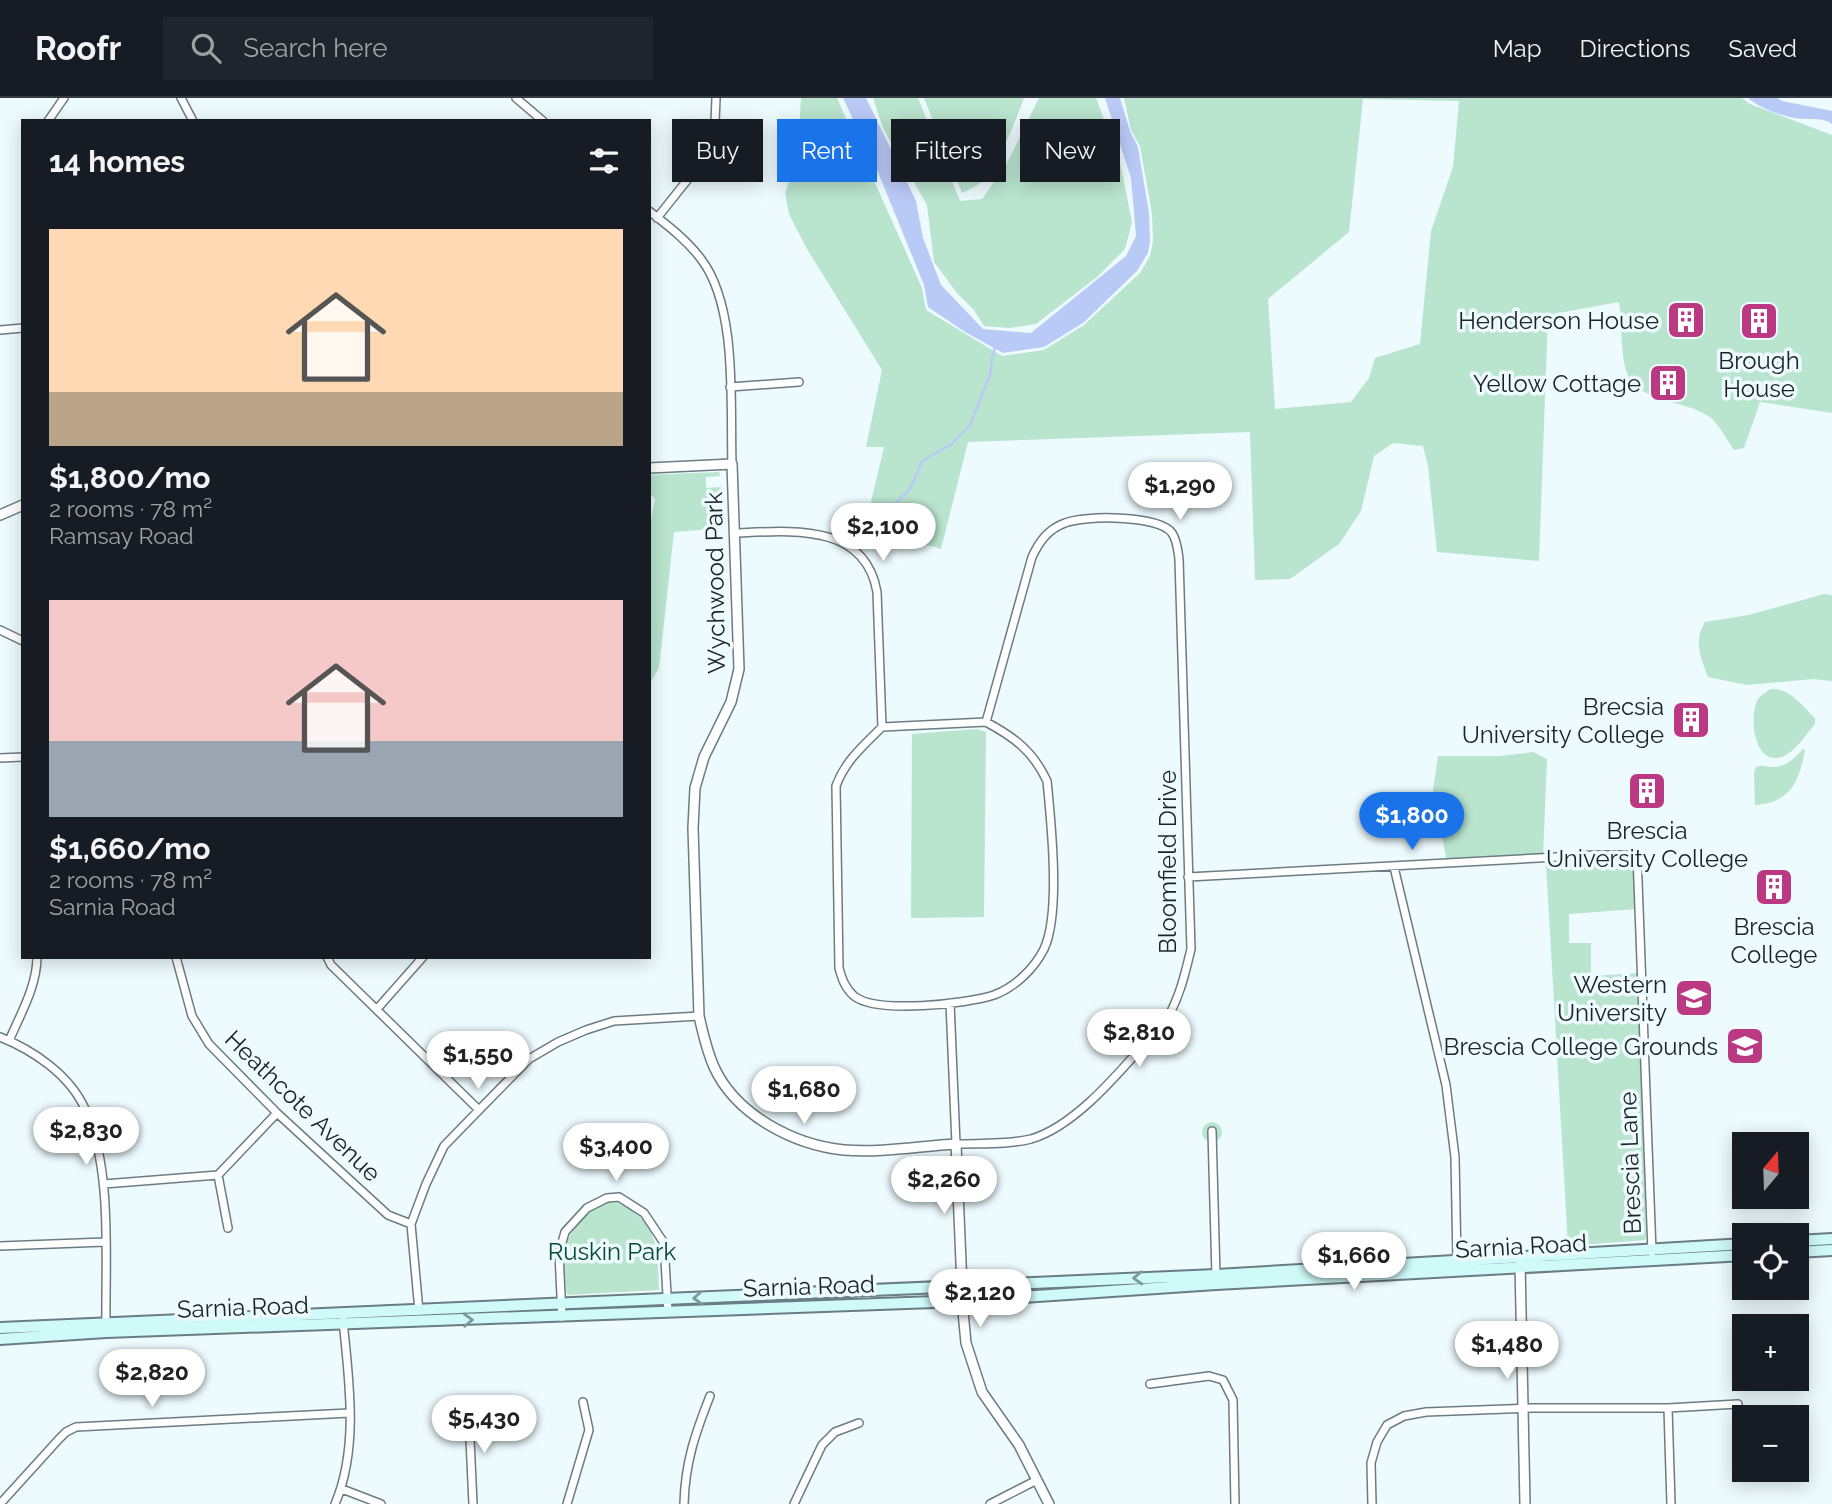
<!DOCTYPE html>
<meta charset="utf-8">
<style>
body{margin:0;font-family:Raleway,sans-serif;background:#20242c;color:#f1f3f6;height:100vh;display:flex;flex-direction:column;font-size:26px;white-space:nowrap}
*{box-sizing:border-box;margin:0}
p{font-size:23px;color:#9ea1a6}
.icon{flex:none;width:38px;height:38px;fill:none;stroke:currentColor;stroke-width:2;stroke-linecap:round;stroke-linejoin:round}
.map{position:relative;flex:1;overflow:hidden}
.details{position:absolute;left:21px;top:21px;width:630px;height:840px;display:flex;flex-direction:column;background:#171b24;border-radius:0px;box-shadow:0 4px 18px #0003}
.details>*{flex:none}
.top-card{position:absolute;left:672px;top:21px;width:665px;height:63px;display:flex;gap:14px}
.needle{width:46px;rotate:19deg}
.tools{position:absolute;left:1732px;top:1034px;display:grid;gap:14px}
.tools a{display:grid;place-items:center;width:77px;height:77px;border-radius:0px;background:#171b24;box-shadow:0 4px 18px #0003;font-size:35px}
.price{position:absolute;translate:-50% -60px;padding:0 16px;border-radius:24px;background:#fff;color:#222;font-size:23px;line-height:46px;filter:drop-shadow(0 2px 4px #0008)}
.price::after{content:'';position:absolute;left:50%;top:42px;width:21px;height:16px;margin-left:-10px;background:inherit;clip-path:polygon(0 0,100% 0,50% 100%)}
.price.selected{background:#1a73e8;color:#fff}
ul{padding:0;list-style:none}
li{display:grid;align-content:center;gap:14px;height:371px;padding:0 28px}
li span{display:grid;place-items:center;height:217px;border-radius:0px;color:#555}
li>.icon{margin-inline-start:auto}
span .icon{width:126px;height:126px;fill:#fffc;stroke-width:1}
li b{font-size:30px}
h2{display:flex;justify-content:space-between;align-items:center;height:84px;padding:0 28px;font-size:30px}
.pill{padding:0 24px;border-radius:0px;background:#171b24;box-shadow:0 4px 18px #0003;font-size:24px;line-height:63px}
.pill.selected{background:#1a73e8;color:#fff}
header{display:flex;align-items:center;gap:42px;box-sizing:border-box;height:98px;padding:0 35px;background:#171b24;border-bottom:2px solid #363941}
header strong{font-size:33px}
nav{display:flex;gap:38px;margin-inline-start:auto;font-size:24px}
.search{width:490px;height:63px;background:#20242c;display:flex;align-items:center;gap:18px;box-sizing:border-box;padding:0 24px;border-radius:0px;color:#9ea1a6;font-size:26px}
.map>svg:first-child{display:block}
</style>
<header>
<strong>Roofr</strong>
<div class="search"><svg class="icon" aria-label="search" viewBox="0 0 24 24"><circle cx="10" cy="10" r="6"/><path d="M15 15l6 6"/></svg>Search here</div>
<nav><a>Map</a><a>Directions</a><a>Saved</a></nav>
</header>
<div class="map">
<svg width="1832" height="1406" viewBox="0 0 1832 1406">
<rect width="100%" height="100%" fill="#edfafe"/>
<path fill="#b9e4ce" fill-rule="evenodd" d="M801,0H837L922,190L926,212L1002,258L1044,252L1084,227L1140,175L1150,158L1153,143L1152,116L1140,48L1131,32L1124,0H1742L1750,6L1832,37V315L1760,304L1744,350L1734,352C1727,342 1720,328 1711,320C1688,302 1645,306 1629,279C1620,264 1622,222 1619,204L1548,217L1539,463L1437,454L1428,368L1423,348L1393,345L1374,358L1361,413L1339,446L1290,481L1255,482L1250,334L968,344L941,451L886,435L869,443L863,438L884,349H866L882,272L807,151L789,116L785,95L797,62ZM1363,1L1459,3L1453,69L1431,133L1420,246L1375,260L1369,280L1351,304L1275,311L1268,201L1349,134Z
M873,0H918L960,103L982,101L1006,67L1039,0H1096L1119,61L1124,84L1132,124L1125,151L1097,179L1036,226L1009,230L984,228L974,212L957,195L934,164L927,107L883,30Z
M924,0H1024C1015,24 999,67 981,84C976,89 968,92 962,95Z
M719,374L720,378L706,379V390L721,389L723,430L674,434L659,570L649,587V432L655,401L649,395V377Z
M1824,496L1832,497V583L1813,581L1747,587L1708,579C1701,560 1693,543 1705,524L1749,517Z
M1771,591C1790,590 1802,608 1815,620V626C1806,636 1796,653 1784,658C1754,671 1748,618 1758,601C1761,597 1766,594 1771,591Z
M977,631L986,634L984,819L911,820L912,636Z
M1803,651L1805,652C1799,683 1792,704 1755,707L1754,674L1756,669C1764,666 1766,669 1773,669C1786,669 1795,660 1803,651Z
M1533,654L1547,661L1543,758L1447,763L1433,693L1438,658H1501Z
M1627,762L1632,766L1637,811L1569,816V845H1591V878L1639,875L1646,1138L1645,1142L1568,1148L1546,765Z
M1202 1034a10 10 0 1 1 20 0a10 10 0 1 1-20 0Z
M616,1104C660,1124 657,1151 659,1192L567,1197C565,1183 561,1166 564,1151C567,1137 590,1110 605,1105C608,1104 612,1105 616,1104Z
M457,1305L467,1309L470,1316L466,1324L456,1325L450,1321V1311Z"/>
<path fill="#bacaf7" d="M843,0H866L916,103L923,140L941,187L983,231L1031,235L1126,158L1136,138L1131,80L1105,0H1120L1130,33L1138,49L1149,115L1150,143L1148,155L1137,173L1083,225L1044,249L1003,255L965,234L928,209L924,187L878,74Z
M1748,0H1777L1782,3L1832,13V26C1823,20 1816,21 1805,21C1787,20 1762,12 1748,0Z"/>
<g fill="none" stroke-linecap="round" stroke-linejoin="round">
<path stroke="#bacaf7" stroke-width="2.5" d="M876,425L910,391L922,363L952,346L970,327L991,274L992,259L996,247"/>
<defs>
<path id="minor" d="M181,0L193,23
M516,0L543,23
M48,23L64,0
M649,113C667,127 687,142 701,161C738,209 730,307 732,366
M657,120L704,61L715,24L716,0
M0,232L23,230
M730,289L799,284
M735,435C790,433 865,424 877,494L882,629
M0,532L23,543
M986,624C1014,639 1033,653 1047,683C1051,724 1061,815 1044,851C1034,871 1015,889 994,897C967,906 876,916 854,898C845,890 842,881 839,870L836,688C845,663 863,648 882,629Z
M0,660L23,659
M1394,769L1446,987L1455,1059L1457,1165
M1188,779L1595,757H1637L1652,1154
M176,859L192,918L209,946L277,1015L388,1117L411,1126
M327,859L331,867L479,1012
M950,905L956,1046C980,1045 1008,1047 1031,1041C1082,1026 1131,959 1167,921C1180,898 1185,876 1191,851L1179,461C1178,453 1177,442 1172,435C1159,417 1084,417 1065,425C1048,431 1039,444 1032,459L986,624
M377,911L423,859
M0,939C33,952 70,977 85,1011C113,1071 105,1163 106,1229
M9,943C20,917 37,888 37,859
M1212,1033L1216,1178
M218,1077L228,1130
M104,1086L218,1077L277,1015
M0,1148L105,1144
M419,1213L411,1126L426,1086L444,1048L479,1012L529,961L558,944L586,932L614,923L699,918
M562,1219L559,1155L565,1134L587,1110L607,1100L619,1099L644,1115L664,1145L668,1214
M1150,1286L1209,1278L1223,1282L1233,1302L1235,1406
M1668,1310L1671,1406
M459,1317L470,1341L473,1406
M342,1391L381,1406
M0,1406L59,1341L66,1334L76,1329L349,1315
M335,1406C359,1350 349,1282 343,1223
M567,1406L589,1332L583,1304
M684,1406C685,1365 695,1336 710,1298
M794,1406L822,1347L835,1334L859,1325
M990,1406L1037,1382
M1372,1406L1371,1365L1377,1344L1387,1327L1404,1318L1426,1314L1533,1310H1668L1738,1306"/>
<path id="tertiary" d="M649,370L732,366L739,571L731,604L704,659L695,690L693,730L699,918C703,936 707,953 714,969C736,1017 794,1047 844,1052C881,1055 920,1048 956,1046L962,1188
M0,417L23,407
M1520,1165L1525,1406
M962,1203L966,1245L982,1294L1019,1347L1049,1406"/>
<path id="secondary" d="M1797,1143L1832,1141
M1797,1154L1832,1152
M0,1230L1216,1177L1745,1146
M0,1241L106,1234L962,1203L1216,1186L1745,1157"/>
</defs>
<use href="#minor" stroke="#6a7d83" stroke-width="10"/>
<use href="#tertiary" stroke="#6a7d83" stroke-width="12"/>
<use href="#secondary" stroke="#6a7d83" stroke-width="14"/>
<use href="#minor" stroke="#fff" stroke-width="7"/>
<use href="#tertiary" stroke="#fff" stroke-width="9"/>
<use href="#secondary" stroke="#cffaf8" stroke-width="10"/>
</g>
<defs><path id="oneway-chevron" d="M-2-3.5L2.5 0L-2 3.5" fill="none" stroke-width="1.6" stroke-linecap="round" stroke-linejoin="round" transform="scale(1.75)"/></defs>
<g stroke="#7e9999">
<use href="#oneway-chevron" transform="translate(1138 1180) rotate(178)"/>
<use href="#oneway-chevron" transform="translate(698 1200) rotate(177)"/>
<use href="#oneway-chevron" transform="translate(468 1222) rotate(-2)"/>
</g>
<defs>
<symbol id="building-square" viewBox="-11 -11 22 22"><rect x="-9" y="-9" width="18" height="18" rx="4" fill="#ba3982" stroke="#edfafe"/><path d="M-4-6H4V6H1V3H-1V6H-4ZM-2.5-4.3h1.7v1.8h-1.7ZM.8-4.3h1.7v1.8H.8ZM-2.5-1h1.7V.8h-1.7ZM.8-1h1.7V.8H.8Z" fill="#fff"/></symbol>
<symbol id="university-square" viewBox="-11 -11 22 22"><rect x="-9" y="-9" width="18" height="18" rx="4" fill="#ba3982" stroke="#edfafe"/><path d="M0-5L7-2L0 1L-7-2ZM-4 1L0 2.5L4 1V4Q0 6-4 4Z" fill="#fff"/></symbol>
</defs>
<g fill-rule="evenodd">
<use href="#building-square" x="1664" y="200" width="44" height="44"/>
<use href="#building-square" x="1737" y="201" width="44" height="44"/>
<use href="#building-square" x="1646" y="263" width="44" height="44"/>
<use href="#building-square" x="1669" y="600" width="44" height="44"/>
<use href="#building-square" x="1625" y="671" width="44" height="44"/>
<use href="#building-square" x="1752" y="767" width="44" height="44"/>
<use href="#university-square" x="1672" y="878" width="44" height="44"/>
<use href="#university-square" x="1723" y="926" width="44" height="44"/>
</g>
<g text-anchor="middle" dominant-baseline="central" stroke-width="7" stroke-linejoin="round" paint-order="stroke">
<g font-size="24" fill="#1b2325" stroke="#edfafe" text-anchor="end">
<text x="1659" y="222">Henderson House</text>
<text x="1759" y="262" text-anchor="middle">Brough<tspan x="1759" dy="28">House</tspan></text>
<text x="1641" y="285">Yellow Cottage</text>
<text x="1664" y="608">Brecsia<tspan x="1664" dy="28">University College</tspan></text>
<text x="1647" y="732" text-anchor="middle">Brescia<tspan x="1647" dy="28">University College</tspan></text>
<text x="1774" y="828" text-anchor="middle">Brescia<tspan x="1774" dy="28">College</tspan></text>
<text x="1667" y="886">Western<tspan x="1667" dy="28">University</tspan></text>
<text x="1718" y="948">Brescia College Grounds</text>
</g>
<g font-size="24" fill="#1b2325" stroke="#edfafe">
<text transform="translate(715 485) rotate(-91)">Wychwood Park</text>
<text transform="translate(1167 764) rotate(-90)">Bloomfield Drive</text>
<text transform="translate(303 1008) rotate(44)">Heathcote Avenue</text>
<text transform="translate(1630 1065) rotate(-92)">Brescia Lane</text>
<text transform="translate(1521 1148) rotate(-3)">Sarnia Road</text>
<text transform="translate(809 1188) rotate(-2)">Sarnia Road</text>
<text transform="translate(243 1209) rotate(-2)">Sarnia Road</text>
</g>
<g font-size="24" fill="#074b33" stroke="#edfafe">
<text x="612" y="1153">Ruskin Park</text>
</g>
</g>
</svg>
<div class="tools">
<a><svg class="needle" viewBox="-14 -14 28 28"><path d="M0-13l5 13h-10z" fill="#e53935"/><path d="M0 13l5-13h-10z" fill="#9ea1a6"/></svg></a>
<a><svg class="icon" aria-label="locate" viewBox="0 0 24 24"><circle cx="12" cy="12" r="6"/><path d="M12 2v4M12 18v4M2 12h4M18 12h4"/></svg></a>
<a>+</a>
<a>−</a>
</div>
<b class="price" style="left:1180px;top:424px">$1,290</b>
<b class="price" style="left:883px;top:465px">$2,100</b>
<b class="price selected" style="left:1412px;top:754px">$1,800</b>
<b class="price" style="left:1139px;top:971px">$2,810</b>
<b class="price" style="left:478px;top:993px">$1,550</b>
<b class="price" style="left:804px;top:1028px">$1,680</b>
<b class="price" style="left:86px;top:1069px">$2,830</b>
<b class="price" style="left:616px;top:1085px">$3,400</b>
<b class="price" style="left:944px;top:1118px">$2,260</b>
<b class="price" style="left:1354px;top:1194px">$1,660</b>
<b class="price" style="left:980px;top:1231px">$2,120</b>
<b class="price" style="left:1507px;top:1283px">$1,480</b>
<b class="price" style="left:152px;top:1311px">$2,820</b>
<b class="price" style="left:484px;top:1357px">$5,430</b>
<div class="top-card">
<a class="pill">Buy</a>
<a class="pill selected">Rent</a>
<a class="pill">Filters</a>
<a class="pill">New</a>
</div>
<section class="details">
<h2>14 homes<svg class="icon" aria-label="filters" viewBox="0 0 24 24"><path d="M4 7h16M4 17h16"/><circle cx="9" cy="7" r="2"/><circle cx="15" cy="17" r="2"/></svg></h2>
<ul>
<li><span style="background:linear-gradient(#ffd9b3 75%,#b9a48a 0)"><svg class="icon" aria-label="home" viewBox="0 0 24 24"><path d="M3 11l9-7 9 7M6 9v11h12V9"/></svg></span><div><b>$1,800/mo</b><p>2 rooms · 78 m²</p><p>Ramsay Road</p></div></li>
<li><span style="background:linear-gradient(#f6c9c9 65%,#9aa5b1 0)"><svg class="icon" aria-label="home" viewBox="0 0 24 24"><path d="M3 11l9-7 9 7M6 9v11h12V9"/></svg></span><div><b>$1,660/mo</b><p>2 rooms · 78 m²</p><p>Sarnia Road</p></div></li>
</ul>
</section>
</div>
